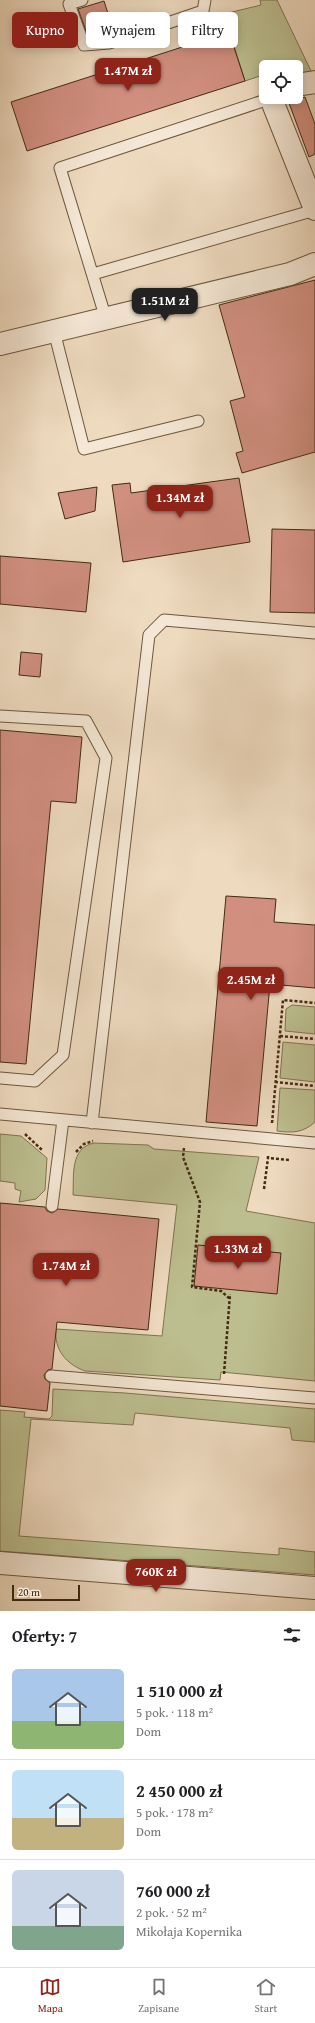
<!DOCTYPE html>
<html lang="pl">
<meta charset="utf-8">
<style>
body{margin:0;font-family:"Gentium Book Plus",serif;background:#f6f6f6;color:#202124;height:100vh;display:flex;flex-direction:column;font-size:15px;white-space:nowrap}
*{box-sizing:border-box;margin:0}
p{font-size:13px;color:#757577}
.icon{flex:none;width:22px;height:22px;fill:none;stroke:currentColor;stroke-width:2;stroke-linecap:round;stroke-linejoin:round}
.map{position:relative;height:1611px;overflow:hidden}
.side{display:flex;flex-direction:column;background:#fff;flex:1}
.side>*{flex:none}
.banner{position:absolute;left:12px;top:12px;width:291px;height:36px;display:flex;gap:8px}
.controls{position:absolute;left:259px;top:60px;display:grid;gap:8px}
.controls a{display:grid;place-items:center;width:44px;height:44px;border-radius:6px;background:#fff;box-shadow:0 2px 10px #0003;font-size:20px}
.scale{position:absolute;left:12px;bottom:10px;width:68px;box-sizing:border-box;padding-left:4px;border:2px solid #432b12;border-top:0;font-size:11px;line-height:14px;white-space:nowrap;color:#432b12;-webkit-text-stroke:3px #f4e7d5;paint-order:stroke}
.price{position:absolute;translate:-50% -34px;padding:0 9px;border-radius:8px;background:#8f2418;color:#fff;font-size:13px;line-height:26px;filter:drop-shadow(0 1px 2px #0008)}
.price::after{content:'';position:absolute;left:50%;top:24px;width:12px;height:9px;margin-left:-6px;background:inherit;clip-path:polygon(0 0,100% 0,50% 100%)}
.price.on{background:#222;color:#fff}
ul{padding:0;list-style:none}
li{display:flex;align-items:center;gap:12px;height:100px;padding:0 12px}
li+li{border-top:1px solid #e0e0e0}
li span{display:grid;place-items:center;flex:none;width:112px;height:80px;border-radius:6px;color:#555}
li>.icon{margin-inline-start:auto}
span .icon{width:48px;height:48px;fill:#fffc;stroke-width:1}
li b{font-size:17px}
h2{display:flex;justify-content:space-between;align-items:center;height:48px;padding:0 12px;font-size:17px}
.chip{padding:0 14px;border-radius:6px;background:#fff;box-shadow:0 2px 10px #0003;font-size:14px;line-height:36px}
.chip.on{background:#8f2418;color:#fff}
.tab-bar{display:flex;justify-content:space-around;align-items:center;height:56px;border-top:1px solid #e0e0e0;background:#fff;font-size:11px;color:#757577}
.tab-bar a{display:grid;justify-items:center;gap:2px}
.tab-bar .on{color:#8f2418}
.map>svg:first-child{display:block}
</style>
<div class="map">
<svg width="315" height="1611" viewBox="0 0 315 1611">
<rect width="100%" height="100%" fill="#eedabf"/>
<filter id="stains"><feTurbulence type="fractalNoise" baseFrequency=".005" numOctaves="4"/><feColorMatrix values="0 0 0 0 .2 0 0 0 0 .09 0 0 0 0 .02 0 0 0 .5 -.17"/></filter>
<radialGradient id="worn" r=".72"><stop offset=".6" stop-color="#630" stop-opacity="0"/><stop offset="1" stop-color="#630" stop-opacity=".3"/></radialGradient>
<path fill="#bcbe8f" stroke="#807450" d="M260,0H277L311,71L296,76V67H266V74L245,81L224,14L261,5Z
M292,1005L315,1007V1034L285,1031L286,1009Z
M283,1042L315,1045V1082L280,1078Z
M280,1088L315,1090V1122C303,1133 292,1133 277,1131Z
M0,1134L21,1136L47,1158L45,1190L36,1199L19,1202L21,1191L15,1189V1183L0,1181Z
M94,1143L148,1145L154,1149L259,1157L246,1211L315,1223V1381L221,1372L220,1380L85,1371C66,1364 54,1350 56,1329L162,1336L177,1205L73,1195C74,1175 70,1148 94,1143Z
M53,1389L125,1393L315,1409V1442L292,1440L290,1428L135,1413L133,1425L31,1419L19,1536L279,1555V1548L315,1552V1575L0,1551V1410L25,1412L24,1417L49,1419L52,1416Z"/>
<path fill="#d18f80" stroke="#432b12" d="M104,1L111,23L86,31L78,9Z
M65,13L73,35L66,37L60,15Z
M229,32L245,81L27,151L11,102Z
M305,97L315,124V154L309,157L289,103Z
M315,280V452L242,473L236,453L243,451L230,401L245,397L219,305Z
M239,478L250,542L123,562L112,485L130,483L131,493Z
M97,487L95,511L65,519L58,493Z
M272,529L315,530V613L270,612Z
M0,556L91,563L86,612L0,604Z
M21,652L42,654L40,677L19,675Z
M0,730L82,737L76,803L51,801L26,1064L0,1062Z
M226,896L276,899L274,922L315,925V988L270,984L257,1126L206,1122Z
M0,1203L45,1207L47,1211L52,1213L58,1209L159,1219L148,1330L57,1322L52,1369L48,1370L44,1375L45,1379L50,1383L47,1411L0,1406Z
M198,1245L281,1253L277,1294L194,1286Z"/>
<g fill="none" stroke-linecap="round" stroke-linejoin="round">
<defs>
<path id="service" d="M82,0L69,4L84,45L109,43L203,11L205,0
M93,274L315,210
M106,319L60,168L272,98
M54,331L84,449L198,421
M0,716L86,721L106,758L63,1055L35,1081L0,1078
M0,1114L315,1143
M92,1123L149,635L164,620L315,633
M52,1206L63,1120
M51,1376L315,1398"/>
<path id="minor" d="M296,85L315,82
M272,97L274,106L315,209
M0,344L290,274L315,264
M0,1563L315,1588"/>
</defs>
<use href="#service" stroke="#6e573d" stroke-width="13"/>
<use href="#minor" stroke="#6e573d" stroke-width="24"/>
<path stroke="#432b12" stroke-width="2.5" stroke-dasharray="3 2" stroke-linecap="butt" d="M280,1036L315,1039
M275,1082L315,1086
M272,1123L283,1000L315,1003
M25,1134L42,1150
M184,1148L183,1157L200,1202L192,1287L221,1291L229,1298
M76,1152L84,1144L93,1141
M268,1156V1158L290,1160
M264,1189L268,1158
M224,1374L230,1294"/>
<use href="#service" stroke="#f4e7d5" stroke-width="11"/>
<use href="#minor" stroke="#f4e7d5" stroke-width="22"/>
</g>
<rect width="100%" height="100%" filter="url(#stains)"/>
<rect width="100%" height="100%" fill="url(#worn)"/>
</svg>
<div class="controls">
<a><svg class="icon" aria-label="locate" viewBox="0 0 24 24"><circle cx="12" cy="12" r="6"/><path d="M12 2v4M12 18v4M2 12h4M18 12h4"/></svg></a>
</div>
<div class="scale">20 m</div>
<b class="price" style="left:128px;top:92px">1.47M zł</b>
<b class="price on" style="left:165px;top:322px">1.51M zł</b>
<b class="price" style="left:180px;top:519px">1.34M zł</b>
<b class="price" style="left:251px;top:1001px">2.45M zł</b>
<b class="price" style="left:238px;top:1270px">1.33M zł</b>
<b class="price" style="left:66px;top:1287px">1.74M zł</b>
<b class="price" style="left:156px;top:1593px">760K zł</b>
<div class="banner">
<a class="chip on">Kupno</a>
<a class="chip">Wynajem</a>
<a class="chip">Filtry</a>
</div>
</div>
<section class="side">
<h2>Oferty: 7<svg class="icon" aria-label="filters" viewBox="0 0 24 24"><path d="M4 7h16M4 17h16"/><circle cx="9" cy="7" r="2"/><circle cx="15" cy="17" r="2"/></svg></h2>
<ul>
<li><span style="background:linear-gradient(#a9c7e8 65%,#8fb573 0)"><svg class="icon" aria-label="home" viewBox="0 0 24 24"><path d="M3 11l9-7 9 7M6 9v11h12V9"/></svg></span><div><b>1 510 000 zł</b><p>5 pok. · 118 m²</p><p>Dom</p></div></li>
<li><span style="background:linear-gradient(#bfe0f5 60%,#c2b280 0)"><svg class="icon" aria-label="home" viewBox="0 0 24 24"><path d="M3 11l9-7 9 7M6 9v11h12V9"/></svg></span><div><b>2 450 000 zł</b><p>5 pok. · 178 m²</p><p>Dom</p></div></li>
<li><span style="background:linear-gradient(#c9d6e8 70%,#7fa58c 0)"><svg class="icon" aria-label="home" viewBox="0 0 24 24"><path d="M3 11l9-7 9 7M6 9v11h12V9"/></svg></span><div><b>760 000 zł</b><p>2 pok. · 52 m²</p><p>Mikołaja Kopernika</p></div></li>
</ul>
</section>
<nav class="tab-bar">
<a class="on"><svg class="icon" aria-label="map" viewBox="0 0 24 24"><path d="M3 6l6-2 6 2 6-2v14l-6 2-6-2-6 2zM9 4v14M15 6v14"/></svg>Mapa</a>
<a><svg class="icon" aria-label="saved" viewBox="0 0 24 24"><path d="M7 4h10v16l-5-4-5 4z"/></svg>Zapisane</a>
<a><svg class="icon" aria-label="home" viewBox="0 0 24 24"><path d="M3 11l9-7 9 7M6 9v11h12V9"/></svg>Start</a>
</nav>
